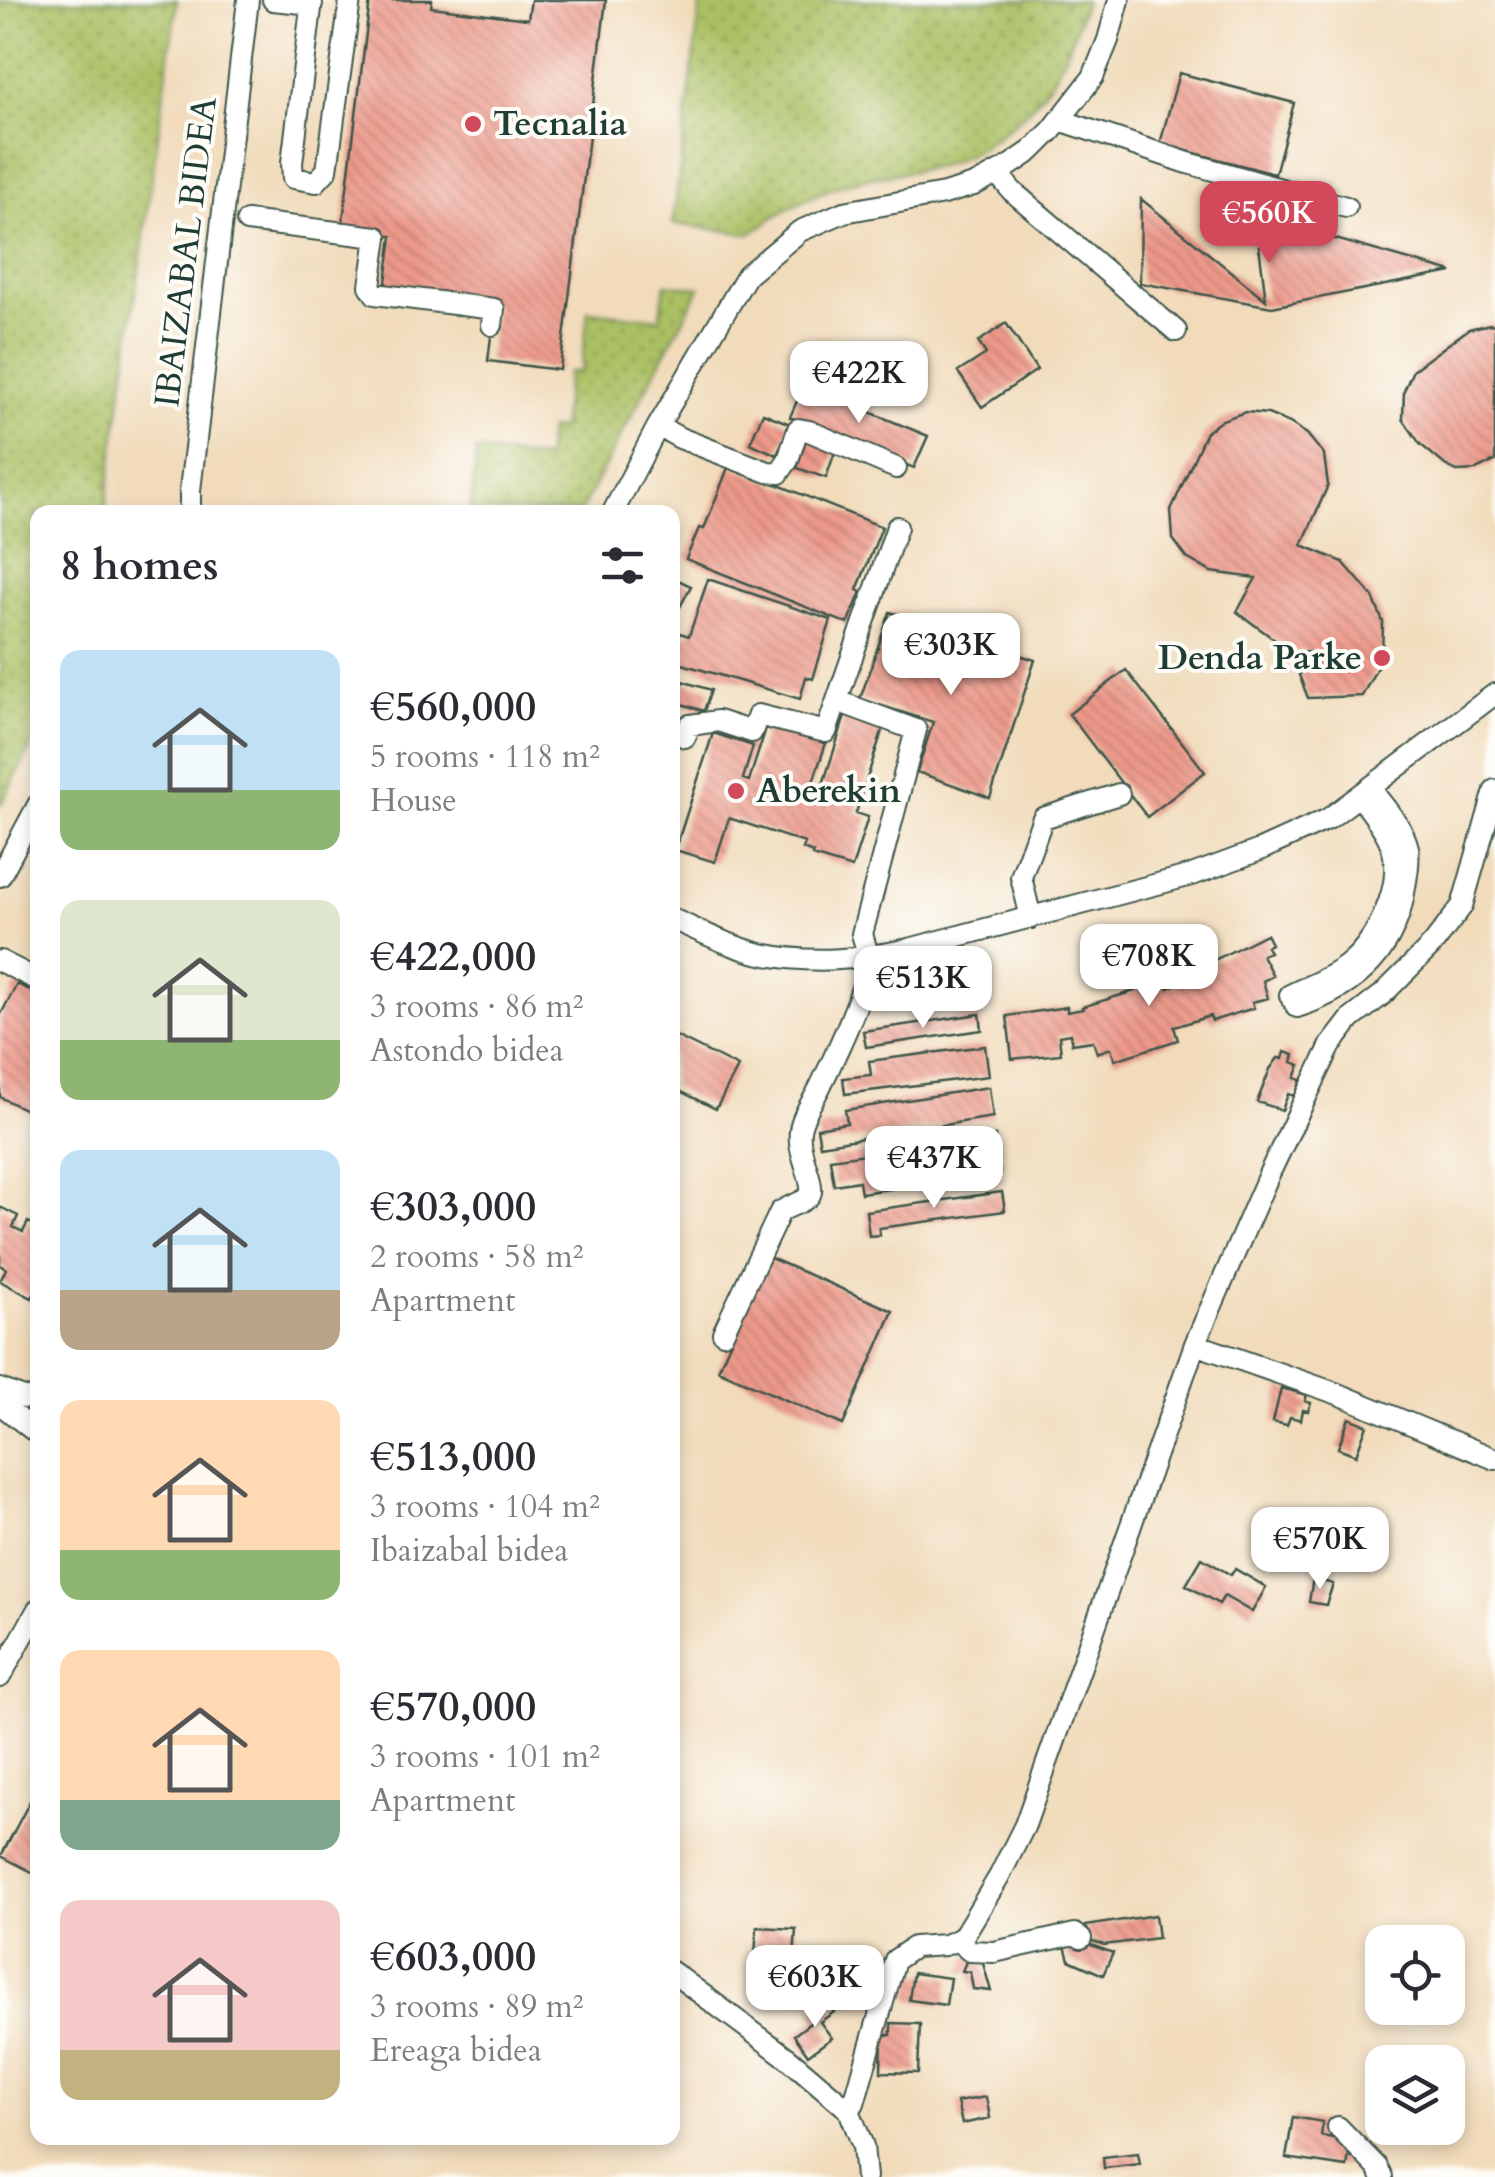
<!DOCTYPE html>
<meta charset="utf-8">
<style>
body{margin:0;font-family:Cardo,serif;background:#f2f2f3;color:#2b2b33;height:100vh;display:flex;flex-direction:column;font-size:38px;white-space:nowrap}
*{box-sizing:border-box;margin:0}
p{font-size:32px;color:#7c7c81}
.icon{flex:none;width:55px;height:55px;fill:none;stroke:currentColor;stroke-width:2;stroke-linecap:round;stroke-linejoin:round}
.map{position:relative;flex:1;overflow:hidden}
.panel{position:absolute;left:30px;top:505px;width:650px;height:1640px;display:flex;flex-direction:column;background:#fff;border-radius:20px;box-shadow:0 5px 15px #0003}
.panel>*{flex:none}
.tools{position:absolute;left:1365px;top:1925px;display:grid;gap:20px}
.tools a{display:grid;place-items:center;width:100px;height:100px;border-radius:20px;background:#fff;box-shadow:0 5px 15px #0003;font-size:50px}
.price{position:absolute;translate:-50% -85px;padding:0 22px;border-radius:20px;background:#fff;color:#222;font-size:32px;line-height:65px;filter:drop-shadow(0 2px 5px #0008)}
.price::after{content:'';position:absolute;left:50%;top:60px;width:30px;height:22px;margin-left:-15px;background:inherit;clip-path:polygon(0 0,100% 0,50% 100%)}
.price.on{background:#d1495b;color:#fff}
ul{padding:0;list-style:none}
li{display:flex;align-items:center;gap:30px;height:250px;padding:0 30px}
li span{display:grid;place-items:center;flex:none;width:280px;height:200px;border-radius:20px;color:#555}
li>.icon{margin-inline-start:auto}
span .icon{width:120px;height:120px;fill:#fffc;stroke-width:1}
li b{font-size:42px}
h2{display:flex;justify-content:space-between;align-items:center;height:120px;padding:0 30px;font-size:42px}
.map>svg:first-child{display:block}
</style>
<div class="map">
<svg width="1495" height="2177" viewBox="0 0 1495 2177">
<defs>
<pattern id="grass-dots" width="8" height="8" patternUnits="userSpaceOnUse" patternTransform="scale(2.5)"><rect width="8" height="8" fill="#abc064"/><path d="M2 2h.1M6 6h.1" fill="none" stroke="#8b9d53" stroke-width="1.8" stroke-linecap="round"/></pattern>
<pattern id="building-back-hatch" width="6" height="6" patternUnits="userSpaceOnUse" patternTransform="scale(2.5)"><rect width="6" height="6" fill="#ee9a8b"/><path d="M-1 5l2 2M0 0l6 6M5-1l2 2" fill="none" stroke="#c07f72"/></pattern>
</defs>
<rect width="100%" height="100%" fill="#fdfcf7"/>
<filter id="ink" filterUnits="userSpaceOnUse"><feTurbulence type="fractalNoise" baseFrequency=".01" numOctaves="2"/><feDisplacementMap in="SourceGraphic" scale="20" xChannelSelector="R" yChannelSelector="G"/><feConvolveMatrix kernelMatrix="1 2 1 2 8 2 1 2 1" color-interpolation-filters="sRGB"/></filter>
<filter id="wash" filterUnits="userSpaceOnUse"><feTurbulence type="fractalNoise" baseFrequency=".0048" numOctaves="4" result="noise"/><feDisplacementMap in="SourceGraphic" scale="40" xChannelSelector="R" yChannelSelector="G"/><feGaussianBlur stdDeviation="2.25" result="paint"/><feColorMatrix in="noise" values="0 0 0 0 0 0 0 0 0 0 0 0 0 0 0 0 0 1.4 0 .05"/><feComposite in="paint" operator="in"/></filter>
<g filter="url(#wash)">
<rect width="100%" height="100%" fill="#f1dbbb"/>
<path fill="url(#grass-dots)" stroke="#657e4c" stroke-width="2.5" d="M0,0H177L105,512H38L37,735L0,806Z
M701,0H1085C1066,64 1046,104 989,142C973,153 954,163 934,167C909,173 883,174 859,180C818,191 783,208 750,234L673,224Z
M665,284L700,288L580,512H470L477,451L545,459L549,429H561L568,372H581L588,311L660,319Z"/>
<g id="blocks">
<path fill="url(#building-back-hatch)" d="M370,0H432L431,7L528,19L531,0H606L560,370L488,361L495,304L385,290L392,236L342,229Z
M1179,73L1294,103L1275,174L1160,144Z
M1141,199L1266,300L1259,246L1304,230L1452,272L1272,307L1140,283Z
M1006,323L1037,370L982,407L958,372L986,354L978,342Z
M1490,324L1495,325V461L1476,470L1457,471L1445,465L1420,444L1403,419L1404,391L1413,370L1469,329Z
M804,385L928,436L914,468L790,417Z
M1245,412L1268,414L1290,423L1307,434L1324,455L1328,485L1302,545L1343,562L1373,597L1383,622L1382,658L1362,696L1308,698L1299,675L1318,653L1290,651L1237,612L1256,578L1211,572L1187,558L1173,539L1171,510L1206,432L1222,420Z
M763,413L790,424L777,455L750,443Z
M807,436L837,446L826,478L797,468Z
M729,465L882,527L857,590L861,592L848,624L686,559L699,528L704,529Z
M676,579L691,586L672,622V587Z
M708,579L831,620L813,679L806,677L800,699L672,661V653L680,633L689,636Z
M890,612L1035,660L990,798L917,772L933,722L860,699Z
M1126,670L1205,772L1147,817L1069,714Z
M672,678L711,690L704,711L672,701Z
M846,713L884,725L856,813L868,817L852,868L812,856L813,853L803,849L805,843L729,818L715,862L675,850L713,733L753,746L743,779L749,781L767,725L826,743L807,800L817,803Z
M1266,934L1271,944L1266,947L1269,952L1262,955L1273,976L1263,981L1268,998L1252,1002L1254,1008L1212,1021L1210,1016L1174,1027L1178,1040L1115,1060L1111,1048L1097,1053L1093,1041L1072,1044L1070,1034L1059,1036L1061,1054L1012,1059L1007,1016L1067,1007V1012L1083,1009L1082,1007L1167,981L1169,988L1184,980L1181,977Z
M17,984L38,994V1116L0,1097V1016Z
M980,1014L982,1030L866,1047L863,1031Z
M672,1034L738,1067L716,1109L672,1087Z
M985,1046L989,1076L845,1094L843,1078L871,1075L869,1061Z
M1285,1052L1294,1055L1292,1062L1300,1065L1295,1078L1301,1080L1295,1096L1288,1094L1282,1110L1257,1102L1270,1069L1278,1058L1283,1059Z
M989,1087L993,1117L820,1145L817,1128L847,1123L845,1110Z
M995,1136L1000,1173L861,1193L859,1181L834,1185L830,1159Z
M1002,1192L1005,1211L879,1228L880,1235L869,1236L866,1211Z
M0,1207L18,1216L13,1227L23,1232L28,1222L38,1227V1288L32,1298L0,1281L6,1269L0,1265Z
M768,1257L893,1311L843,1425L718,1370Z
M1281,1388L1307,1395L1305,1401L1311,1403L1308,1411L1303,1410L1301,1420L1290,1417L1287,1425L1273,1422Z
M1349,1418L1367,1425L1356,1455L1338,1448Z
M1202,1558L1231,1575L1235,1569L1266,1587L1252,1612L1224,1596L1219,1604L1186,1585Z
M1313,1578L1333,1584L1326,1605L1309,1602Z
M38,1786V1875L1,1856Z
M1155,1915L1158,1938L1104,1945L1092,1941L1086,1933V1926Z
M757,1927L796,1929L794,1958L755,1956Z
M1080,1941L1113,1953L1103,1975L1069,1960L1064,1942Z
M968,1957L982,1960L991,1991L973,1989L970,1972L962,1971Z
M913,1973L950,1978L946,2005L909,2000Z
M826,2001L834,2012L820,2022L832,2038L808,2055L794,2035L817,2018L812,2010Z
M891,2023L920,2024L918,2073L881,2072L882,2035H891Z
M986,2097L990,2118L962,2124L957,2102Z
M1293,2117L1323,2122L1321,2136L1351,2141L1347,2167L1286,2158Z
M1138,2153L1140,2164L1104,2168L1103,2157Z"/>
</g>
</g>
<g filter="url(#ink)">
<use href="#blocks" fill-opacity="0" stroke="#3e5548" stroke-width="2.5"/>
<g fill="none" stroke-linecap="round" stroke-linejoin="round">
<defs>
<path id="minor" d="M273,0L312,4
M312,0L292,163L293,178L316,182L327,170L350,0
M1060,120L1188,163L1346,207
M997,173L1012,191L1176,331
M247,221L377,237L370,286L375,294L494,309L492,325
M658,426L680,438L768,472L779,473L788,460L798,429L809,431L896,468
M190,512V490L248,0
M613,512L658,426L747,275L800,231L844,212L944,194L974,185L1006,168L1031,151L1052,130L1093,77L1108,40L1119,0
M685,737L690,725L718,721L752,732L758,715L826,732L897,527
M1360,796C1372,814 1391,834 1394,856C1401,892 1374,945 1346,966C1330,978 1308,986 1290,995L1297,1007C1356,988 1396,951 1405,887C1407,875 1410,860 1408,848C1403,826 1383,806 1370,788
M0,876L38,805
M1031,918L1021,877L1043,818L1119,794
M672,919C700,931 731,947 761,954C812,964 858,960 909,949L1192,875L1260,850L1328,819L1495,694
M0,961L38,980
M723,1333L780,1212C789,1205 809,1202 811,1192C813,1177 797,1152 800,1131C801,1117 813,1101 819,1089C833,1060 869,987 868,957C867,950 864,941 862,934L916,730L837,701
M1195,1344L1341,1395L1495,1459
M0,1389L24,1398L38,1400
M0,1404L38,1434
M0,1677L38,1609
M957,1940L970,1951L994,1952L1075,1934L1081,1938
M672,1972L789,2059L849,2110L863,2146L866,2177
M849,2110L854,2103L895,1960L914,1947L945,1945L962,1938L999,1877L1025,1825L1195,1344L1270,1172L1331,1045L1351,1019L1382,995L1433,944L1462,906L1495,790
M1338,2127L1377,2167L1382,2177"/>
</defs>
<use href="#minor" stroke="#3e5548" stroke-width="24"/>
<use href="#minor" stroke="#fff" stroke-width="20"/>
</g>
</g>
<g fill="#d1495b" stroke="#fdfcf7" stroke-width="4">
<circle cx="473" cy="124" r="10"/>
<circle cx="1382" cy="658" r="10"/>
<circle cx="736" cy="791" r="10"/>
</g>
<g text-anchor="middle" dominant-baseline="central" stroke-width="8" stroke-linejoin="round" paint-order="stroke">
<g font-size="35" font-weight="bold" fill="#1f3d34" stroke="#fdfcf7" text-anchor="start">
<text x="493" y="124">Tecnalia</text>
<text x="1362" y="658" text-anchor="end">Denda Parke</text>
<text x="756" y="791">Aberekin</text>
</g>
<g font-size="35" fill="#1f3d34" stroke="#fdfcf7">
<text transform="translate(186 252) rotate(-83)">IBAIZABAL BIDEA</text>
</g>
</g>
</svg>
<div class="tools">
<a><svg class="icon" aria-label="locate" viewBox="0 0 24 24"><circle cx="12" cy="12" r="6"/><path d="M12 2v4M12 18v4M2 12h4M18 12h4"/></svg></a>
<a><svg class="icon" aria-label="layers" viewBox="0 0 24 24"><path d="M12 4l9 5-9 5-9-5zM3 14l9 5 9-5"/></svg></a>
</div>
<b class="price on" style="left:1269px;top:266px">€560K</b>
<b class="price" style="left:859px;top:426px">€422K</b>
<b class="price" style="left:951px;top:698px">€303K</b>
<b class="price" style="left:1149px;top:1009px">€708K</b>
<b class="price" style="left:923px;top:1031px">€513K</b>
<b class="price" style="left:934px;top:1211px">€437K</b>
<b class="price" style="left:1320px;top:1592px">€570K</b>
<b class="price" style="left:815px;top:2030px">€603K</b>
<section class="panel">
<h2>8 homes<svg class="icon" aria-label="filters" viewBox="0 0 24 24"><path d="M4 7h16M4 17h16"/><circle cx="9" cy="7" r="2"/><circle cx="15" cy="17" r="2"/></svg></h2>
<ul>
<li><span style="background:linear-gradient(#bfe0f5 70%,#8fb573 0)"><svg class="icon" aria-label="home" viewBox="0 0 24 24"><path d="M3 11l9-7 9 7M6 9v11h12V9"/></svg></span><div><b>€560,000</b><p>5 rooms · 118 m²</p><p>House</p></div></li>
<li><span style="background:linear-gradient(#dfe7d0 70%,#8fb573 0)"><svg class="icon" aria-label="home" viewBox="0 0 24 24"><path d="M3 11l9-7 9 7M6 9v11h12V9"/></svg></span><div><b>€422,000</b><p>3 rooms · 86 m²</p><p>Astondo bidea</p></div></li>
<li><span style="background:linear-gradient(#bfe0f5 70%,#b9a48a 0)"><svg class="icon" aria-label="home" viewBox="0 0 24 24"><path d="M3 11l9-7 9 7M6 9v11h12V9"/></svg></span><div><b>€303,000</b><p>2 rooms · 58 m²</p><p>Apartment</p></div></li>
<li><span style="background:linear-gradient(#ffd9b3 75%,#8fb573 0)"><svg class="icon" aria-label="home" viewBox="0 0 24 24"><path d="M3 11l9-7 9 7M6 9v11h12V9"/></svg></span><div><b>€513,000</b><p>3 rooms · 104 m²</p><p>Ibaizabal bidea</p></div></li>
<li><span style="background:linear-gradient(#ffd9b3 75%,#7fa58c 0)"><svg class="icon" aria-label="home" viewBox="0 0 24 24"><path d="M3 11l9-7 9 7M6 9v11h12V9"/></svg></span><div><b>€570,000</b><p>3 rooms · 101 m²</p><p>Apartment</p></div></li>
<li><span style="background:linear-gradient(#f6c9c9 75%,#c2b280 0)"><svg class="icon" aria-label="home" viewBox="0 0 24 24"><path d="M3 11l9-7 9 7M6 9v11h12V9"/></svg></span><div><b>€603,000</b><p>3 rooms · 89 m²</p><p>Ereaga bidea</p></div></li>
</ul>
</section>
</div>
